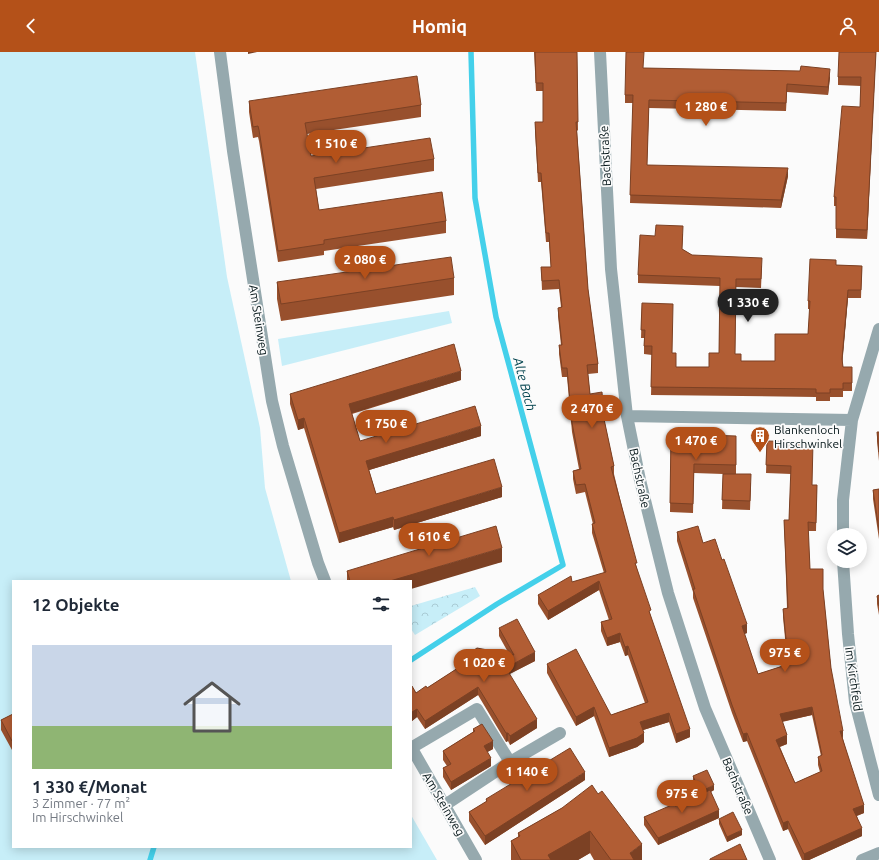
<!DOCTYPE html>
<html lang="de">
<meta charset="utf-8">
<style>
body{margin:0;font-family:Ubuntu,sans-serif;background:#f2f2f3;color:#1f2937;height:100vh;display:flex;flex-direction:column;font-size:15px;white-space:nowrap}
*{box-sizing:border-box;margin:0}
p{font-size:13px;color:#747a83}
.icon{flex:none;width:22px;height:22px;fill:none;stroke:currentColor;stroke-width:2;stroke-linecap:round;stroke-linejoin:round}
.map{position:relative;flex:1;overflow:hidden}
.sheet{position:absolute;left:12px;top:528px;width:400px;height:268px;display:flex;flex-direction:column;background:#fff;border-radius:0px;box-shadow:0 2px 10px #0003}
.sheet>*{flex:none}
.buttons{position:absolute;left:827px;top:476px;display:grid;gap:8px}
.buttons a{display:grid;place-items:center;width:40px;height:40px;border-radius:50%;background:#fff;box-shadow:0 2px 10px #0003;font-size:20px}
.price{position:absolute;translate:-50% -34px;padding:0 9px;border-radius:14px;background:#b45119;color:#fff;font-size:13px;line-height:26px;filter:drop-shadow(0 1px 2px #0008)}
.price::after{content:'';position:absolute;left:50%;top:24px;width:12px;height:9px;margin-left:-6px;background:inherit;clip-path:polygon(0 0,100% 0,50% 100%)}
.price.selected{background:#222;color:#fff}
ul{padding:0;list-style:none}
li{display:grid;align-content:center;gap:8px;height:212px;padding:0 20px}
li+li{border-top:1px solid #e0e1e3}
li span{display:grid;place-items:center;height:124px;border-radius:0px;color:#555}
li>.icon{margin-inline-start:auto}
span .icon{width:72px;height:72px;fill:#fffc;stroke-width:1}
li b{font-size:17px}
h2{display:flex;justify-content:space-between;align-items:center;height:48px;padding:0 20px;font-size:17px}
header{display:flex;justify-content:space-between;align-items:center;height:52px;padding:0 20px;background:#b45119;color:#fff;font-size:18px;font-weight:600}
.map>svg:first-child{display:block}
</style>
<header><svg class="icon" aria-label="back" viewBox="0 0 24 24"><path d="M15 5l-7 7 7 7"/></svg>Homiq<svg class="icon" aria-label="person" viewBox="0 0 24 24"><circle cx="12" cy="8" r="4"/><path d="M4 21q1-7 8-7t8 7"/></svg></header>
<div class="map">
<svg width="879" height="808" viewBox="0 0 879 808">
<defs>
<pattern id="park-crowns" width="20" height="18" patternUnits="userSpaceOnUse"><rect width="20" height="18" fill="#c7eef8"/><path d="M2 6a3 3 0 1 1 6 0M12 15a3 3 0 1 1 6 0" fill="none" stroke="#a9cbd4"/></pattern>
</defs>
<rect width="100%" height="100%" fill="#fbfbfb"/>
<path fill="#c7eef8" d="M0,0H195L227,225L260,376L265,436L291,529H13V795H411V763L437,808H0Z
M449,259L452,271L282,314L278,287Z"/>
<path fill="url(#park-crowns)" d="M475,535L480,544L415,583L411,577V554Z"/>
<g fill="none" stroke-linecap="round" stroke-linejoin="round">
<path stroke="#44d0ea" stroke-width="5.5" d="M411,608L497,552L563,513L496,265L475,146L471,0
M150,808L154,795"/>
<path stroke="#96a9ae" stroke-width="12" d="M220,0L233,99L272,349L283,394L318,511L325,529
M600,0L611,217L627,364L640,428L668,541L705,656L770,808
M627,364L852,368
M843,483V448L852,368L879,277
M843,509L848,582L855,650L879,743
M411,695L476,808
M411,696L477,657L510,710
M445,753L510,710L560,681
M862,808L879,801"/>
</g>
<path fill="#98502d" fill-rule="evenodd" d="M534,0H577L578,78L577,79L588,237L598,312V321L588,322L590,342L604,367L614,414V422L637,517L651,565L690,685L676,691L669,670L643,678L644,690L637,695L609,705L594,664L576,674L547,621V612L611,663L645,651L628,603L625,604L620,590L607,594L601,579V570L609,568L599,538L548,568L538,552V543L572,530L604,521L592,481V472H593L585,440L576,442L573,427V419L579,417L572,380L567,325H562L559,302V293H561L558,264V256L561,255L559,237L542,238L541,215H551L549,190H546L541,130H538L535,79V70H543V39H536Z
M876,0L867,187L836,186V154H834V145L860,55L861,34L838,33V25Z
M643,16L830,25L828,43L787,40L786,59L649,56L647,113L788,124L781,156L630,151L633,51H625V43Z
M249,49L421,53V65L307,82L311,104L434,107V119L316,137L319,158L446,169V181L324,199V203L278,210L259,89L258,85L253,86L249,60Z
M683,182L682,197L692,203L762,214L761,236L736,235L735,302L741,309H775L808,282L810,257H808V249L836,213L862,214L861,246H848L842,310L843,315H852V339H843V345H830V349H816V345L651,343L652,303L644,302V286H641L642,251L672,301L676,315H709L719,301L720,234L638,231V223L655,184Z
M454,226V243L281,269L277,247V230Z
M461,328L352,362L360,389L481,384L369,418L376,442L502,445L394,478L393,475L339,491L304,376L298,378L290,352V342Z
M877,380H879V409L877,389Z
M671,382L736,384V422L751,431L750,458L722,457L723,422L694,421L693,461L670,460Z
M767,389L812,433H817L816,479H808L810,517L823,538L831,616L843,687L864,761L857,764L862,784L809,808H802L788,777L783,779L747,689L743,690L732,661L693,546V540L677,489V480L703,491L722,508L747,581L744,582L758,622L782,614V607H787L783,565V557L787,556L784,468H789L791,422L766,421ZM812,663L821,704L818,705V713L820,720L795,731L780,695L787,692L782,670Z
M879,437V487L873,447V438Z
M502,510L411,529H347V519Z
M879,543V563L877,552V544Z
M499,576L535,609L509,622L537,676L510,693L508,689L506,690L478,643L425,677L417,665L412,669L411,667V635L416,641L427,636L458,616V609L509,602L499,584Z
M13,662L12,698L1,678V668Z
M473,677L493,697L487,700L491,714L451,738L443,725V716L447,714L443,708V699L473,680Z
M693,724L714,738L711,740L719,766L658,793L644,773V765L675,754L699,743L693,729Z
M585,728L485,793L469,769V760L486,750V747Z
M562,756L642,808H594L590,801L578,808H511V789L518,785V781Z
M719,767L742,783L727,790L719,772Z"/>
<path fill="#7c4124" d="M248,0H257L248,2Z
M876,0L867,187V178Z
M830,17V25L828,43V35Z
M788,116V124L781,156V148Z
M848,238V246L842,315V307Z
M461,319V328L349,362V352Z
M304,366V376L298,378V368Z
M481,374V384L366,419V409Z
M502,435V445L394,478V468Z
M393,465V475L339,491V481Z
M502,496V510L411,537V529H390Z
M599,529V538L548,568V559Z
M747,572V581L742,583V574Z
M620,581V590L607,594V586Z
M628,594V603L625,604V595Z
M535,600V609L506,624V616Z
M478,635V643L425,677V669Z
M594,655V664L576,674V665Z
M812,655V663L780,670V662Z
M417,657V665L412,669V660Z
M669,661V670L640,679V670Z
M537,667V676L510,693V684Z
M690,677V685L676,691V682Z
M840,679H843V687Z
M506,681H508V689L506,690Z
M644,681V690L637,695L609,705V696Z
M747,681V689L743,690V682Z
M787,683V692L776,696V688Z
M493,689V697L484,702V694Z
M491,706V714L451,738V730Z
M585,720V728L485,793V784Z
M714,733V738L700,745V740Z
M864,753V761L853,765V757Z
M719,758V766L658,793V786Z
M788,769V777L783,779V771Z
M862,776V784L809,808H804V802Z
M742,778V783L727,790V785Z
M590,779V801L578,808H548V803Z
M642,792V808H630V801Z"/>
<path fill="#b15d34" stroke="#7c4124" fill-rule="evenodd" d="M535,0H577L578,70H576L588,237L598,312L587,313L590,342L602,340L604,367L614,414L611,415L637,511H635L651,558L649,559L690,677L676,682L669,661L640,670L644,681L637,686L609,696L594,655L576,665L547,612L576,597L611,663L648,650L628,594L625,595L620,581L607,586L601,570L612,567L599,529L548,559L538,543L571,524L572,530L606,520L592,472L595,471L585,432L576,433L573,419L581,417L572,371L567,316H562L559,293H562L558,256L562,255L559,228L542,229L541,215H551L549,181H546L541,121H538L535,70H543V31H536Z
M626,0H644L643,16L800,19L801,14L830,17L828,35L787,32L786,51L649,48L647,113L788,116L781,148L630,143L633,43H625Z
M839,0H876L867,178L836,177V145H834L842,54L860,55L861,25H838Z
M417,24L421,53L305,71L311,104L430,86L434,107L314,126L319,158L442,140L446,169L324,188V192L278,199L259,78L258,74L253,75L249,49Z
M656,173L683,174L682,197L692,203L762,206L761,227H736L735,302H741V309H775V282H808L810,249H808L810,207L836,208V213L862,214L861,238H848L842,307L843,315H852V331H843V337H830V341H816V337L651,335L652,294H644L645,278H641L642,251L673,252L672,301H676V315H709V301H719L720,226L638,223L640,183L655,184Z
M451,205L454,226L281,252L277,230Z
M454,292L461,319L349,352L360,389L475,354L481,374L366,409L376,442L494,407L502,435L394,468L393,465L339,481L304,366L298,368L290,342Z
M877,380H879V400Z
M671,382L736,384V413L694,412L693,452L670,451Z
M767,389L813,390L812,433H817L816,471L808,470L810,517H823V537L831,616L843,679H840L864,753L853,757L862,776L804,802L788,769L783,771L747,681L743,682L732,653L693,537H695L677,480L698,474L703,491L715,487L722,508L724,507L747,572L742,574L758,622L783,614L782,607H788L783,557L788,556L784,468H789L791,414L766,413ZM812,655L822,703L818,705L822,719L795,731L776,688L787,683L780,662Z
M723,422H751L750,449L722,448Z
M879,437V478L873,438Z
M496,474L502,496L390,529H350L347,519Z
M879,543V554L877,544Z
M517,567L535,600L506,616L537,667L510,684L508,681H506L478,635L425,669L417,657L412,660L411,659V635L412,634L416,641L426,634L427,636L461,614L458,609L477,596L514,603L499,576Z
M13,662V689H12L1,668Z
M482,672L493,689L484,694L491,706L451,730L443,716L451,712L443,699L475,679L473,677Z
M570,696L585,720L485,784L469,760L487,749L486,747Z
M707,718L714,733L700,740L693,724Z
M592,733L598,742L602,739L642,792L630,801L634,808H611L590,779L548,803L551,808H521L511,789L520,784L518,781L562,756Z
M710,738L719,758L658,786L644,765L674,752L675,754Z
M733,760L742,778L727,785L719,767Z
M740,792L747,808H710V807Z"/>
<defs>
<symbol id="building-pin" viewBox="-11 -11 22 30"><path d="M0 17L-7.5 6A9.5 9.5 0 1 1 7.5 6Z" fill="#b45119" stroke="#fbfbfb"/><path d="M-4-6H4V6H1V3H-1V6H-4ZM-2.5-4.3h1.7v1.8h-1.7ZM.8-4.3h1.7v1.8H.8ZM-2.5-1h1.7V.8h-1.7ZM.8-1h1.7V.8H.8Z" fill="#fff"/></symbol>
</defs>
<g fill-rule="evenodd">
<use href="#building-pin" x="749" y="373" width="22" height="30"/>
</g>
<g text-anchor="middle" dominant-baseline="central" stroke-width="3.5" stroke-linejoin="round" paint-order="stroke">
<g font-size="12" fill="#051619" stroke="#fbfbfb">
<text transform="translate(605 104) rotate(-93)">Bachstraße</text>
<text transform="translate(259 268) rotate(81)">Am Steinweg</text>
<text transform="translate(640 426) rotate(78)">Bachstraße</text>
<text transform="translate(854 627) rotate(82)">Im Kirchfeld</text>
<text transform="translate(738 734) rotate(67)">Bachstraße</text>
<text transform="translate(444 752) rotate(60)">Am Steinweg</text>
</g>
<g font-size="12" fill="#051619" stroke="#fbfbfb" text-anchor="start">
<text x="774" y="377">Blankenloch<tspan x="774" dy="14">Hirschwinkel</tspan></text>
</g>
<g font-size="13" font-style="italic" fill="#01424d" stroke="#fbfbfb">
<text transform="translate(525 332) rotate(75)">Alte Bach</text>
</g>
</g>
</svg>
<div class="buttons">
<a><svg class="icon" aria-label="layers" viewBox="0 0 24 24"><path d="M12 4l9 5-9 5-9-5zM3 14l9 5 9-5"/></svg></a>
</div>
<b class="price" style="left:706px;top:75px">1 280 €</b>
<b class="price" style="left:336px;top:112px">1 510 €</b>
<b class="price" style="left:365px;top:228px">2 080 €</b>
<b class="price selected" style="left:748px;top:271px">1 330 €</b>
<b class="price" style="left:592px;top:377px">2 470 €</b>
<b class="price" style="left:386px;top:392px">1 750 €</b>
<b class="price" style="left:696px;top:409px">1 470 €</b>
<b class="price" style="left:429px;top:505px">1 610 €</b>
<b class="price" style="left:785px;top:621px">975 €</b>
<b class="price" style="left:484px;top:631px">1 020 €</b>
<b class="price" style="left:527px;top:740px">1 140 €</b>
<b class="price" style="left:682px;top:762px">975 €</b>
<section class="sheet">
<h2>12 Objekte<svg class="icon" aria-label="filters" viewBox="0 0 24 24"><path d="M4 7h16M4 17h16"/><circle cx="9" cy="7" r="2"/><circle cx="15" cy="17" r="2"/></svg></h2>
<ul>
<li><span style="background:linear-gradient(#c9d6e8 65%,#8fb573 0)"><svg class="icon" aria-label="home" viewBox="0 0 24 24"><path d="M3 11l9-7 9 7M6 9v11h12V9"/></svg></span><div><b>1 330 €/Monat</b><p>3 Zimmer · 77 m²</p><p>Im Hirschwinkel</p></div></li>
</ul>
</section>
</div>
